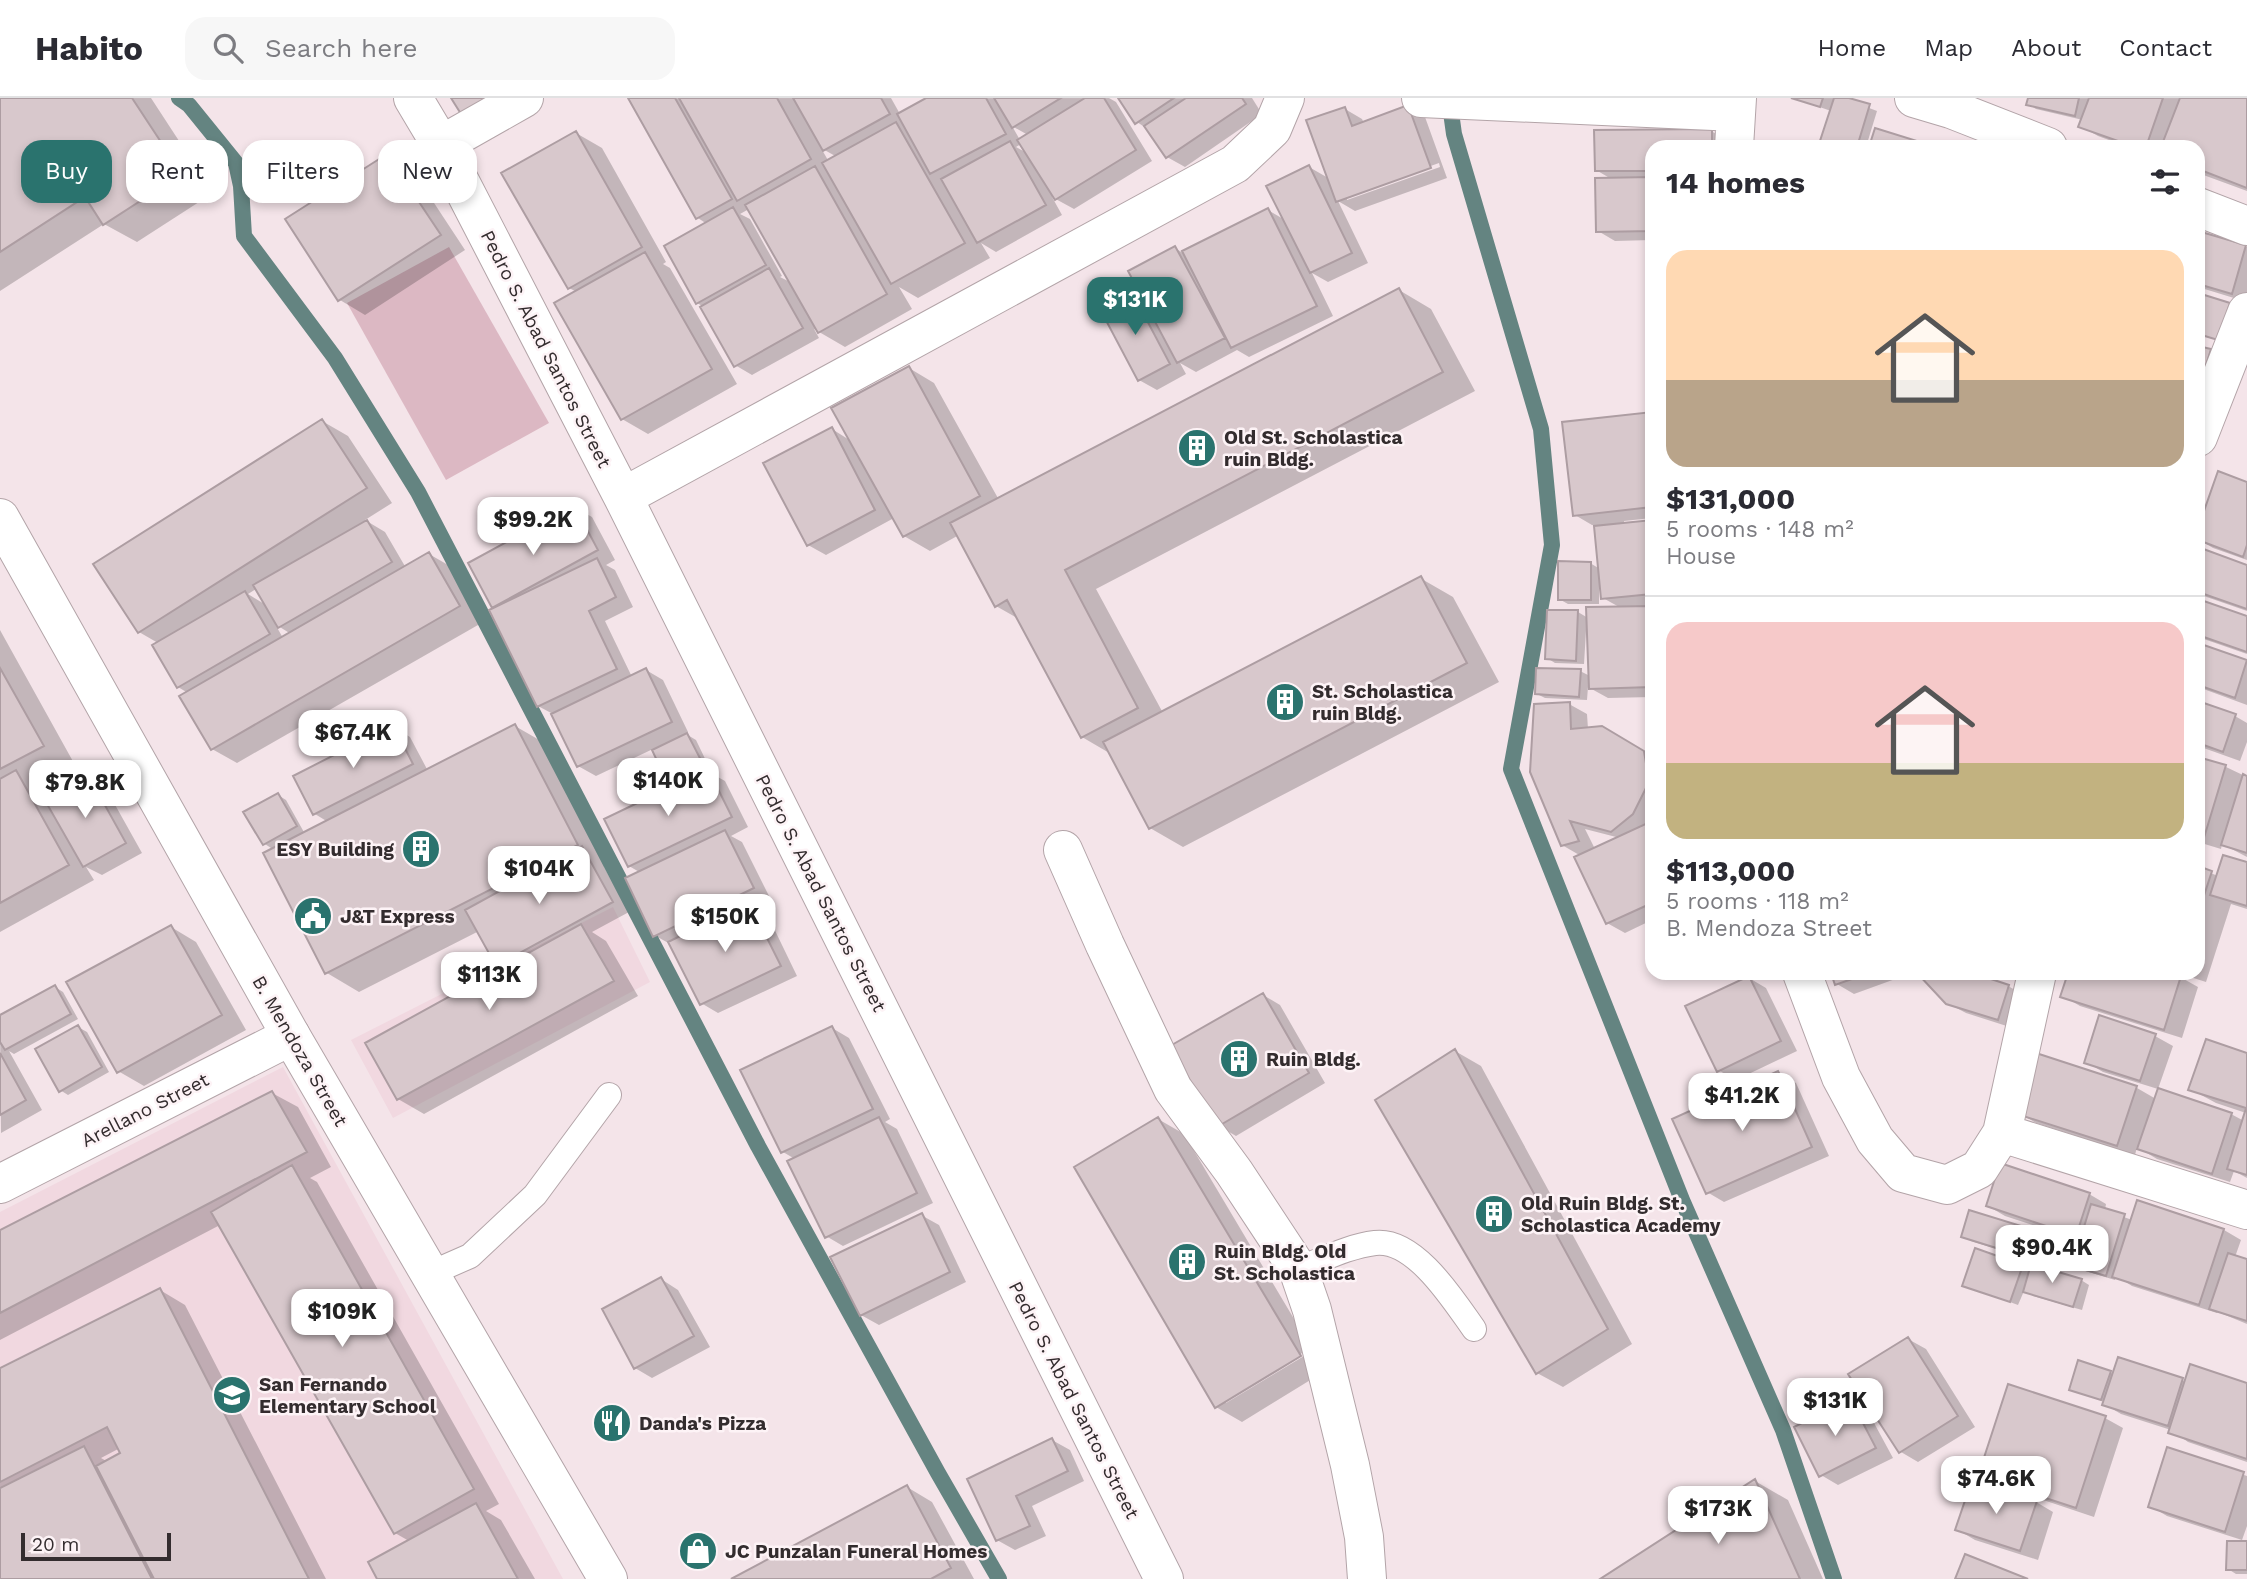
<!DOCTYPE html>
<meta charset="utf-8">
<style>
body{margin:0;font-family:"Work Sans",sans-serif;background:#f7f7f7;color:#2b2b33;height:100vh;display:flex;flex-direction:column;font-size:26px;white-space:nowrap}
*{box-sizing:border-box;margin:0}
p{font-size:23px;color:#7c7c81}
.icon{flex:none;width:38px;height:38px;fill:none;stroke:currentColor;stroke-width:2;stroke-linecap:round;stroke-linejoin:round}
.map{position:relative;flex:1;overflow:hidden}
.side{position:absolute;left:1645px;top:42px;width:560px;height:840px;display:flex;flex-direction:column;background:#fff;border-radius:21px;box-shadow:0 4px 10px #0003}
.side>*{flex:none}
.top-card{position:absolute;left:21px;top:42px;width:665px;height:63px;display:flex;gap:14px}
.scale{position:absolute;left:21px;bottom:18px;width:150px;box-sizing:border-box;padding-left:7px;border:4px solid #332c2e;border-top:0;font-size:19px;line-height:24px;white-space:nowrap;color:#332c2e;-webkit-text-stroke:5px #fdf3f6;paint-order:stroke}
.price{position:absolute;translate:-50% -60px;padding:0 16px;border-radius:14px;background:#fff;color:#222;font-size:23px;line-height:46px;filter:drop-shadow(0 2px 4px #0008)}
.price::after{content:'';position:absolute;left:50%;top:42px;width:21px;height:16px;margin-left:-10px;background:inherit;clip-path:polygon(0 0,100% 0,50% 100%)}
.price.current{background:#2a736e;color:#fff}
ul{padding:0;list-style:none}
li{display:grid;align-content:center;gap:14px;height:371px;padding:0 21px}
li+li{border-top:2px solid #e1e1e2}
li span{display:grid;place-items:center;height:217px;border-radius:21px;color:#555}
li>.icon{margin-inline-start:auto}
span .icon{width:126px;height:126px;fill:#fffc;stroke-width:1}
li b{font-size:30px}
h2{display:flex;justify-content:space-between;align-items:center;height:84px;padding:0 21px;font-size:30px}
.pill{padding:0 24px;border-radius:21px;background:#fff;box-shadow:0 4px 10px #0003;font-size:24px;line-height:63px}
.pill.current{background:#2a736e;color:#fff}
header{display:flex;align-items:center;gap:42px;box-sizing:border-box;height:98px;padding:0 35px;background:#fff;border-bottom:2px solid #e1e1e2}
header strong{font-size:33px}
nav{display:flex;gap:38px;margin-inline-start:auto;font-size:24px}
.search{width:490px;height:63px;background:#f7f7f7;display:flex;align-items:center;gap:18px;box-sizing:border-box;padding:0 24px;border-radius:21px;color:#7c7c81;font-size:26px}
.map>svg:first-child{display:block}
</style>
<header>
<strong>Habito</strong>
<div class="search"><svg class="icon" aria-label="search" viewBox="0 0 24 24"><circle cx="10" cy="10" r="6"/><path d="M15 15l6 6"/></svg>Search here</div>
<nav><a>Home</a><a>Map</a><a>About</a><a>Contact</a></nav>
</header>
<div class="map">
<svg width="2247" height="1481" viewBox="0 0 2247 1481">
<rect width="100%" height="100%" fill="#f4e4e9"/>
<path fill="#f1d8e0" d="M613,809L650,884L393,1020L351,942Z
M283,969L563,1481H0V1114Z"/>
<path fill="#dcb8c3" d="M449,149L549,325L446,382L347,205Z"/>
<path fill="#0003" fill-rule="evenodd" d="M0,0H151L213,95L137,144L104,126L0,193Z
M630,0H891L900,16L929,0H1109L1116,4L1152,63L1074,111L1052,99L1062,117L996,154L981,145L990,160L918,200L899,189L912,211L845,249L814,231L819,240L752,277L735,267L704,209L697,205L707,126L698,120ZM1012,28L1028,37L1020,42ZM1021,46L1027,55L1016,49ZM821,50L837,59L829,64ZM749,111L792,185L780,179L782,178L750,121L740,116Z
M1120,0H1252L1262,16L1185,69L1167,59L1149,32L1137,24Z
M1794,0H1843L1877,13L1866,49H1820L1831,13Z
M2029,0H2247V93L2198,75V49H2128L2098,38L2081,28L2083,22L2036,11L2028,6Z
M1408,9L1425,19L1447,80L1355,113L1338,103L1368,165L1328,184L1312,175L1333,218L1249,259L1237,252L1196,274L1180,265L1186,276L1157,292L1139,282L1133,198L1148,207L1175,150L1186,157L1268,112L1285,122L1309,69L1330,81L1345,11L1362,21L1364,25ZM1439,65L1440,69L1347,102V98Z
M1596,33H1711L1729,43V49H1652V142L1615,143L1598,133L1613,82L1596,72Z
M576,35L602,50L666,164L663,166L670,170L737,286L648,336L622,321L577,194L569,190Z
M387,58L413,73L465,152L365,217L340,202L287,122Z
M2198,134L2247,149V204L2198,189Z
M1399,192L1431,211L1475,293L1096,491L1163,615L1420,480L1453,499L1499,584L1183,749L1150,730L1111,656L1082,639L1019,521L996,508L959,437L930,453L904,438L894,420L826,457L808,447L832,331L851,343L909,270L934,285L999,402Z
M1652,315V420L1624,423V427L1652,424V599L1608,600L1588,589L1587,602L1545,600L1537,596L1580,573L1590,578L1589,533H1586L1584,566L1555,565L1547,560L1578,514L1588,520L1621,510L1603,500L1601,482H1599V506H1568L1559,501L1590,465L1600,471L1595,427H1592L1575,417Z
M322,323L348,338L392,405L365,422L385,434L406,470L429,456L455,471L485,523L237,665L212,651L188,595L178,589L158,545L139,534ZM256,491L266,507L248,496ZM275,526L291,536L283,540Z
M2247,385V462L2213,450L2198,441V435Z
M574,409L592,419L615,462L606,467L615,472L633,509L605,523L632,579L646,572L663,582L688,634L686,636L696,642L710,671L707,673L725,683L748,729L731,738L742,744L770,800L753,808L767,816L797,878L718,915L701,905L672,847L654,837L641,775L629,768L678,688L669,682L653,651L596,678L578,668L553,616L538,608L494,511L470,466Z
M2198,451L2247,468V513L2198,496Z
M2198,503L2247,519V556L2198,539Z
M0,532L75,667L38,687L47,699L87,677L104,687L142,755L102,777L86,769L94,782L0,834Z
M2198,547L2247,564V607L2198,589Z
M2198,605L2235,618L2247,625V644L2240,663L2198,648Z
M1569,606L1587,616L1588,631L1602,630L1652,659V822L1625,835L1607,825L1581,758L1562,747ZM1585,731L1620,740L1595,751Z
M515,628L548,647L610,766L604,769L629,814L592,834L606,843L638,898L424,1016L398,1001L367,946L504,870L498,867L479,833L359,894L327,875L266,756L274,752L265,746L278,697L286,702L305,736L328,724L315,716L393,629L410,639L428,673Z
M2198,661L2226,669L2247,679V759L2222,746L2221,751L2198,744Z
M2247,766V811L2231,806L2206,884L2178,875H2198V770L2218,778Z
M171,829L196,844L246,932L144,988L118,973Z
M1833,875H1909V876L1854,896L1837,886Z
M1919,875H1967L2008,888L2026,898L2016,931L1966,915L1947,905Z
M2070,875H2173L2198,889L2182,940L2080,908L2063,898Z
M1749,880L1766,890L1797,953L1736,982L1718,972Z
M55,889L63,894L78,921L14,956L9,953L42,1012L1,1035L0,919Z
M1263,897L1280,907L1325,985L1236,1038L1219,1028Z
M78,929L87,934L109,974L68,997L60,992Z
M832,930L849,940L890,1021L885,1024L897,1031L933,1105L843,1148L826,1138L795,1061L783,1054Z
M2155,938L2173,948L2158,991L2103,974L2086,964Z
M1455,953L1481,968L1632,1246L1563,1289L1537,1275Z
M2038,957L2137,990L2156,1001L2231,1016L2244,1023L2246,1015L2216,1005L2190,991L2247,957V1080L2234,1073L2230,1084L2157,1061L2137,1049L2135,1057L2036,1025L2019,1015Z
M1778,975L1796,985L1829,1058L1724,1104L1707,1094Z
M272,995L298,1009L331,1069L310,1080L317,1084L499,1406L486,1413L501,1422L535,1481H379L409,1443L395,1435L220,1127L0,1242V1134Z
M1158,1021L1184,1036L1325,1273L1242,1324L1216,1309ZM1307,1252L1309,1255L1226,1305V1301Z
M2089,1096L2106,1106L2105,1112L2132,1122L2224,1132L2241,1142L2235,1159L2247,1163V1226L2218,1214L2217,1215L2132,1188L2116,1178L2115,1182L2082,1172L2074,1167L2082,1143L2005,1118L1988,1108Z
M921,1117L939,1127L966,1184L879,1227L861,1217Z
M1963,1138L2062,1143L2070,1148L2062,1172L1971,1143Z
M2022,1169L2031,1173L2081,1182L2089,1187L2082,1212L2033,1198L2024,1193L2018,1207L1964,1187Z
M661,1181L678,1192L710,1249L652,1280L635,1270Z
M160,1192L185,1207L326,1481H0V1272ZM120,1350L123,1356L108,1364L101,1360Z
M1908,1241L1926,1251L1975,1329L1918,1364L1901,1354L1851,1276Z
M2119,1261L2187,1284L2247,1287V1364L2188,1344L2171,1332L2121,1316L2104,1306L2105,1304L2071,1291L2110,1274L2114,1277Z
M2009,1288L2105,1320L2123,1330L2094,1419L1998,1387L1980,1377Z
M1850,1302L1867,1312L1893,1360L1838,1387L1821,1377Z
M1052,1342L1070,1352L1084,1383L1032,1408L1046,1438L1015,1452L997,1442L969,1382Z
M2168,1351L2247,1378V1428L2242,1442L2167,1418L2150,1408Z
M1755,1383L1788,1402L1823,1481H1603Z
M907,1389L932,1404L974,1481H735Z
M2036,1404L2053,1414L2038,1462L1975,1442L1958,1432Z
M2247,1445V1476H2236L2228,1471Z"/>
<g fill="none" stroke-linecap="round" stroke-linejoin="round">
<path stroke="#648481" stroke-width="16" d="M179,0L189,7L236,65L241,88L244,138L335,260L418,394L758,1048L938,1375L999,1481
M1449,0L1454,36L1541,331L1552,447L1511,671L1682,1102L1783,1332L1834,1481"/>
</g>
<path fill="#d8c8cc" stroke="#ad9da2" stroke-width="2" d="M0,0H132L182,76L103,127L85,99L0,154Z
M451,0H489L461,16Z
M628,0H675L732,101L696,121Z
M679,0H777L811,61L737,103Z
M793,0H881L890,16L823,53Z
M926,0H986L1006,36L930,76L897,16Z
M994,0H1061L1012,30Z
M1085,0H1104L1136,52L1055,102L1017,42Z
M1118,0H1174L1135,26Z
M1186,0H1242L1246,6L1166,60L1144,28Z
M1791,0H1823L1820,9Z
M1834,0H1849L1870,6L1857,49H1818Z
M2028,0H2079L2075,18L2026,7Z
M2089,0H2163L2146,49H2135L2078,29Z
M2180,0H2247V90L2198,71V49H2161Z
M1408,7L1431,70L1336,104L1306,22L1345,9L1352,28Z
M896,24L965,145L891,186L822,65Z
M1875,30L1930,47L1929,49H1869Z
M1712,31V49H1652V73H1595L1594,32Z
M576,33L642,149L568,191L501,75Z
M1010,43L1046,107L977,145L941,81Z
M387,56L441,137L338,203L285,121Z
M1309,67L1352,155L1310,175L1266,88Z
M815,68L887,196L818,235L745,107Z
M1652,79V133L1596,134L1595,80Z
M733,109L766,167L696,206L664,148Z
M1268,110L1317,208L1231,250L1182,153Z
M2198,133L2246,147L2232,196L2198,186Z
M1175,148L1225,240L1177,265L1128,173Z
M645,154L712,271L621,322L554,205Z
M769,170L803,230L734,269L700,209Z
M1399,190L1443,274L1065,472L1138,610L1081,640L1007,502L995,509L950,425Z
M2198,195L2230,205L2218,242L2198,236Z
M1133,196L1170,266L1138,283L1101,213Z
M2198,248L2211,251L2198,294Z
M909,268L980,398L903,439L831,310Z
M1652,314V409L1573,418L1562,324Z
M322,321L367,390L138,535L93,466Z
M832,329L875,412L807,448L763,365Z
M2218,373L2247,384V447L2243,459L2198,442V430Z
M574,407L598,452L492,510L468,465Z
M367,422L392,464L278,530L253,487Z
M1652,422V496L1601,501L1594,428Z
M2198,449L2247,467V511L2198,494Z
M429,454L460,508L211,652L179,598Z
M597,460L616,499L589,513L617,571L537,609L489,512Z
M1558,463L1591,464V502H1558Z
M1421,478L1467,565L1149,731L1103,644Z
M245,493L270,536L177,590L152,547Z
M2198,501L2247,518V554L2198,537Z
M1652,508V589L1589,591L1586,509Z
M1547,512H1578L1576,563L1545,561Z
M2198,545L2247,562L2235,600L2198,587Z
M0,570L44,648L0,671Z
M646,570L672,624L577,669L551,616Z
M1536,570L1581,571L1579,599L1535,596Z
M2198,603L2236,616L2223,654L2198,645Z
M1570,604L1571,631L1602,628L1644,653L1649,684L1633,716L1611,734L1570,723L1579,743L1561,748L1530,674L1534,606Z
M515,626L578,747L325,876L263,755Z
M393,627L413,666L313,717L293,678Z
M687,635L703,666L667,684L652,652Z
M2198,659L2226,667L2203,743L2198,741Z
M708,671L732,719L628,769L604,721Z
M16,672L69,767L0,805V681Z
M87,675L126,745L83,769L43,699Z
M2243,676L2247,678V755L2221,747Z
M278,695L297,728L263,747L243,714Z
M1652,723V805L1606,826L1574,759Z
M725,732L754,790L653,839L625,780Z
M582,748L613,804L496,868L465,812Z
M2223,757L2247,764V808L2210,797Z
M2198,768L2212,773L2198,816Z
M749,804L781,868L700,907L668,844Z
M581,826L614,883L397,1002L365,945Z
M171,827L222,917L117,975L66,884Z
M1831,875H1869L1835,887Z
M1917,875H1973L2009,887L1998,922L1946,906Z
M2068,875H2173L2181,878L2164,932L2060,899Z
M1749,878L1781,943L1717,974L1685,908Z
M55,887L71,916L5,952L0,944V917Z
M1263,895L1309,975L1217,1029L1170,948Z
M2099,917L2156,936L2140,983L2084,965Z
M78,927L102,969L59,994L35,951Z
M832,928L873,1011L781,1055L740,972Z
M2206,941L2247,955V1077L2227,1071L2246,1010L2188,992Z
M1455,951L1608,1231L1536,1276L1375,1002Z
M0,955L26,1002L0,1017Z
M2036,955L2137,988L2117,1048L2017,1016Z
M1778,973L1812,1049L1706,1096L1672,1021Z
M2158,990L2232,1015L2212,1076L2137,1051Z
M272,993L307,1054L0,1215V1132Z
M879,1019L917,1095L825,1140L787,1063Z
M1158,1019L1301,1258L1215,1310L1074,1069Z
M2000,1065L2090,1095L2076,1138L1986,1108Z
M292,1067L474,1391L394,1436L211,1114Z
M2137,1102L2224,1131L2199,1207L2112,1179Z
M2091,1106L2125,1116L2106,1178L2072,1168Z
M1969,1112L2063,1141L2054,1168L1961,1139Z
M922,1115L950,1174L860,1218L830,1159Z
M1975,1150L2023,1167L2010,1204L1962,1188Z
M2228,1155L2247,1161V1223L2209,1211Z
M2031,1166L2082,1181L2073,1209L2023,1194Z
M661,1179L694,1238L634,1271L602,1211Z
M160,1190L309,1481H154L96,1368L120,1355L107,1329L0,1384V1270Z
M1908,1239L1958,1318L1899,1355L1848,1276Z
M2118,1259L2183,1280L2168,1328L2102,1307Z
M2078,1262L2111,1273L2101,1302L2069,1292Z
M2190,1266L2247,1285V1361L2168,1335Z
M2008,1286L2106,1318L2076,1410L1978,1378Z
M1850,1300L1876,1350L1819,1379L1794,1329Z
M1052,1340L1068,1373L1016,1398L1030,1428L996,1443L967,1381Z
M84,1348L152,1481H0V1390Z
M2167,1349L2244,1374L2225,1434L2148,1409Z
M1755,1381L1800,1481H1600Z
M1972,1382L2037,1403L2020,1453L1955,1432Z
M907,1387L951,1470L931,1481H731Z
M476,1405L518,1481H377L368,1464Z
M2227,1443H2247V1472H2226Z
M1965,1456L2028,1481H1955Z"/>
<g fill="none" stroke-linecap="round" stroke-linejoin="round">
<defs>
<path id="lane" d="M1298,1171C1322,1162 1349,1148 1375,1145C1415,1140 1454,1203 1474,1231
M429,1176L470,1158L535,1097L609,997"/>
<path id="street" d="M413,0L441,47L623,399L1164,1481
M1421,0L1736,14
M1914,0L1951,11L2048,49
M441,47L524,0
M1734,49L1737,0
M2198,109L2247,128
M2198,339L2247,214
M623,399L1235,66L1272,31L1285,0
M1063,752L1105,847L1173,991L1234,1074L1298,1171L1312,1212L1350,1367L1364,1439L1367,1481
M1802,875L1841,979L1875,1042L1903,1075L1947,1087L1979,1071L2002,1035L2037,875
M2002,1035L2247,1112
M0,1086L291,938"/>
<path id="secondary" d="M0,420L291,938L608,1481"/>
</defs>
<use href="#lane" stroke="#b3a4a8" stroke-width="26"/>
<use href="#street" stroke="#b3a4a8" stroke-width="40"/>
<use href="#secondary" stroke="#b3a4a8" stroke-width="40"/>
<use href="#lane" stroke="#fff" stroke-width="24"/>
<use href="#street" stroke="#fff" stroke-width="38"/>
<use href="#secondary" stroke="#fff" stroke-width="38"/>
</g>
<defs>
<symbol id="building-disc" viewBox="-11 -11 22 22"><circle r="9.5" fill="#2a736e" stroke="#fdf3f6"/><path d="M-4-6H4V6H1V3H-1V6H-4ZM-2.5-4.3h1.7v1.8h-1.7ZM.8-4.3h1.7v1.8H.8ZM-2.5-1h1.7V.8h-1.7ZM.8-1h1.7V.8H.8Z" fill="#fff"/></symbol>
<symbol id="civic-disc" viewBox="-11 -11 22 22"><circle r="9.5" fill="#2a736e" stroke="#fdf3f6"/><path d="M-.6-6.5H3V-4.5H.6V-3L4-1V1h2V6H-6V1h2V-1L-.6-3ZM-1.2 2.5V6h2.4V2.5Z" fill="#fff"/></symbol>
<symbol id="school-disc" viewBox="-11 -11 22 22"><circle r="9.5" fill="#2a736e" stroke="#fdf3f6"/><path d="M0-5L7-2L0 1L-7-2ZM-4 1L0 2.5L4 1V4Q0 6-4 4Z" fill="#fff"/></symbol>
<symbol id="restaurant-disc" viewBox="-11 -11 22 22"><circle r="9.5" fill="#2a736e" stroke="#fdf3f6"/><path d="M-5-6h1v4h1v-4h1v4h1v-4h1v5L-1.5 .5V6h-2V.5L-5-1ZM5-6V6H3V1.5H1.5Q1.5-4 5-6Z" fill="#fff"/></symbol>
<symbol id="shop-disc" viewBox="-11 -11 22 22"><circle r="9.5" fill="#2a736e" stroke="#fdf3f6"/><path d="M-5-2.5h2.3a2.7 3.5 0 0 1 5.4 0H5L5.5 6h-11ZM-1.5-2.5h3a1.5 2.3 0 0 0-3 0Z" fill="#fff"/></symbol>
</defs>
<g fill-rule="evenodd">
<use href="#building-disc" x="1175" y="328" width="44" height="44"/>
<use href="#building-disc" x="1263" y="582" width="44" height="44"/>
<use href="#building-disc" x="399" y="729" width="44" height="44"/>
<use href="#civic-disc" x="291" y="796" width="44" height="44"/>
<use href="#building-disc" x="1217" y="939" width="44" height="44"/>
<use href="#building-disc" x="1472" y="1094" width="44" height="44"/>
<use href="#building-disc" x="1165" y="1142" width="44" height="44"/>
<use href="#school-disc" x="210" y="1275" width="44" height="44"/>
<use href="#restaurant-disc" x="590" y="1303" width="44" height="44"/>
<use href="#shop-disc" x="676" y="1431" width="44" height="44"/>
</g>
<g text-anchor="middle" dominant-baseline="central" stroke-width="5" stroke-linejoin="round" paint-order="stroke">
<g font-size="19" fill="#332c2e" stroke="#fdf3f6">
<text transform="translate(546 251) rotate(63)">Pedro S. Abad Santos Street</text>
<text transform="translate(821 795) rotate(63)">Pedro S. Abad Santos Street</text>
<text transform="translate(300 953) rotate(60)">B. Mendoza Street</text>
<text transform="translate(145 1012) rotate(-27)">Arellano Street</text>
<text transform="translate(1074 1302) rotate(63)">Pedro S. Abad Santos Street</text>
</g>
<g font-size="19" font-weight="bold" fill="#332c2e" stroke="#fdf3f6" text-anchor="start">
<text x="1224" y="339">Old St. Scholastica<tspan x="1224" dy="22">ruin Bldg.</tspan></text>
<text x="1312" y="593">St. Scholastica<tspan x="1312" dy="22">ruin Bldg.</tspan></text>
<text x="394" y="751" text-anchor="end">ESY Building</text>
<text x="340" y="818">J&amp;T Express</text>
<text x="1266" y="961">Ruin Bldg.</text>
<text x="1521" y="1105">Old Ruin Bldg. St.<tspan x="1521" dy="22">Scholastica Academy</tspan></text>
<text x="1214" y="1153">Ruin Bldg. Old<tspan x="1214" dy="22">St. Scholastica</tspan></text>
<text x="259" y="1286">San Fernando<tspan x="259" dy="22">Elementary School</tspan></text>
<text x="639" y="1325">Danda's Pizza</text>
<text x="725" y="1453">JC Punzalan Funeral Homes</text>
</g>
</g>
</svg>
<div class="scale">20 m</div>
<b class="price current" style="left:1135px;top:239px">$131K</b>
<b class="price" style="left:533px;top:459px">$99.2K</b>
<b class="price" style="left:353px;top:672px">$67.4K</b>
<b class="price" style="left:668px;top:720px">$140K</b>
<b class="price" style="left:85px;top:722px">$79.8K</b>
<b class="price" style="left:539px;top:808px">$104K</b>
<b class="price" style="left:725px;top:856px">$150K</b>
<b class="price" style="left:489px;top:914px">$113K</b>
<b class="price" style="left:1742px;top:1035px">$41.2K</b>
<b class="price" style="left:2052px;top:1187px">$90.4K</b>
<b class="price" style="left:342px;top:1251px">$109K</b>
<b class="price" style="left:1835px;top:1340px">$131K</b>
<b class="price" style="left:1996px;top:1418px">$74.6K</b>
<b class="price" style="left:1718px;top:1448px">$173K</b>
<div class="top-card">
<a class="pill current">Buy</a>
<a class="pill">Rent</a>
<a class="pill">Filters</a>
<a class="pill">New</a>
</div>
<section class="side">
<h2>14 homes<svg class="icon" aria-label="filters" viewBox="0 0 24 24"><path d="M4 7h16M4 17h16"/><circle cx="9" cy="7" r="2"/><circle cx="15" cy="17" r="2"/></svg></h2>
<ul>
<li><span style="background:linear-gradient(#ffd9b3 60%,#b9a48a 0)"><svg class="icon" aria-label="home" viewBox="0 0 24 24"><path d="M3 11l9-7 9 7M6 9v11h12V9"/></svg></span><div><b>$131,000</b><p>5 rooms · 148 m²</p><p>House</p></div></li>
<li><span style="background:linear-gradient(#f6c9c9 65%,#c2b280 0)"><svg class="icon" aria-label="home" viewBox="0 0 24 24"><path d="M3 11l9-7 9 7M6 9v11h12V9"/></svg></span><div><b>$113,000</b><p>5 rooms · 118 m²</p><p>B. Mendoza Street</p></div></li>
</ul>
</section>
</div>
